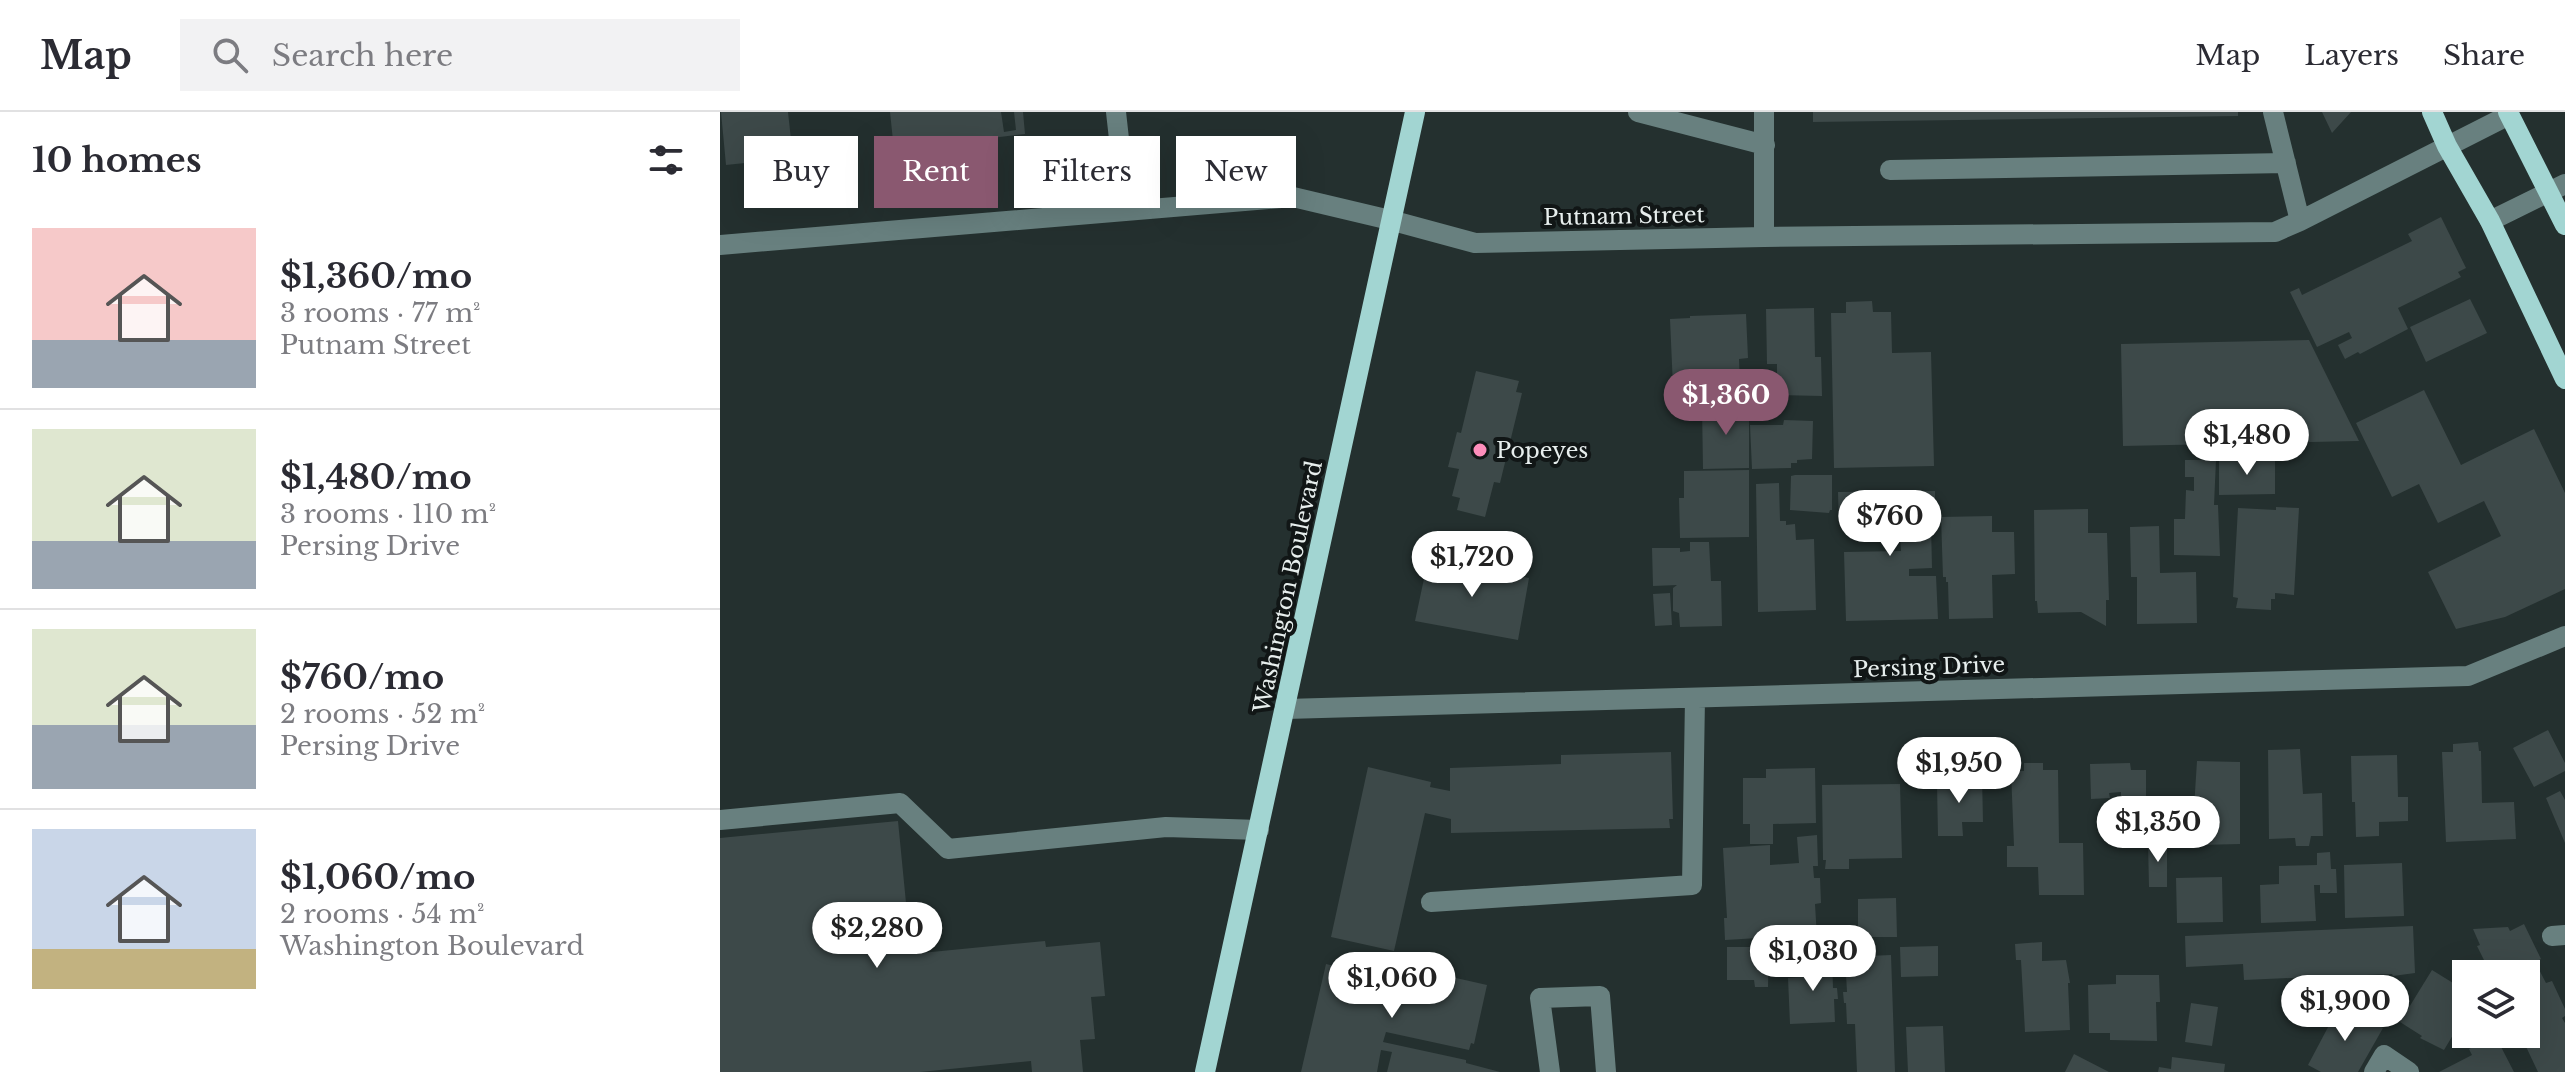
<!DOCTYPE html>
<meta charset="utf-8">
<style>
body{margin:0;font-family:"Libre Baskerville",serif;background:#f2f2f3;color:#2b2b33;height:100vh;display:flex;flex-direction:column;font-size:30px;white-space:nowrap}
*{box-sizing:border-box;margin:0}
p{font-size:26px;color:#7c7c81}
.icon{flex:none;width:44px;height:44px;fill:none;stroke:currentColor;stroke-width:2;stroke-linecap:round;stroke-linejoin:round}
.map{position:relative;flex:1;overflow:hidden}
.panel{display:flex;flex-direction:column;background:#fff;width:720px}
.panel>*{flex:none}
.banner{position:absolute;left:24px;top:24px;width:760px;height:72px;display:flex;gap:16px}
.buttons{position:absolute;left:1732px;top:848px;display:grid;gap:16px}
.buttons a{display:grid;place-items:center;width:88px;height:88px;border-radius:0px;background:#fff;box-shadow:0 8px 32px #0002;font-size:40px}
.price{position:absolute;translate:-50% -68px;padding:0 18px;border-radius:28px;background:#fff;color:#222;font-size:26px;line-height:52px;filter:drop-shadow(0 2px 4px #0008)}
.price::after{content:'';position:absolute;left:50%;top:48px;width:24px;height:18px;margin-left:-12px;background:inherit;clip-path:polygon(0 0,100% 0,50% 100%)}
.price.current{background:#8a5870;color:#fff}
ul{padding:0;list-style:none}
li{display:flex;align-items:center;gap:24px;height:200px;padding:0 32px}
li+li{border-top:2px solid #e1e1e2}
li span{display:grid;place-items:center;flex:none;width:224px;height:160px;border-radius:0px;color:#555}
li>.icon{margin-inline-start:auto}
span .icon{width:96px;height:96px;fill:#fffc;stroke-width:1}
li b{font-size:34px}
h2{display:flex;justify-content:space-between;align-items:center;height:96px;padding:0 32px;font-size:34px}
.pill{padding:0 28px;border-radius:0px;background:#fff;box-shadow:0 8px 32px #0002;font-size:28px;line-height:72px}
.pill.current{background:#8a5870;color:#fff}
header{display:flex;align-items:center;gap:48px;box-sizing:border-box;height:112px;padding:0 40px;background:#fff;border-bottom:2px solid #e1e1e2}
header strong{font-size:38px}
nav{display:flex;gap:44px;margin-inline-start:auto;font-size:28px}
.search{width:560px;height:72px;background:#f2f2f3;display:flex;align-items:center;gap:20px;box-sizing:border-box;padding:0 28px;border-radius:0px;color:#7c7c81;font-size:30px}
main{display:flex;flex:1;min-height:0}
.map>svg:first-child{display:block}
</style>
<header>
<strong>Map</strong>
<div class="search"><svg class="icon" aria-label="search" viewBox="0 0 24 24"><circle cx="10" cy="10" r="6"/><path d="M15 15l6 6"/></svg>Search here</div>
<nav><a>Map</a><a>Layers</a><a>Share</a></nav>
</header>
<main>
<section class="panel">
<h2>10 homes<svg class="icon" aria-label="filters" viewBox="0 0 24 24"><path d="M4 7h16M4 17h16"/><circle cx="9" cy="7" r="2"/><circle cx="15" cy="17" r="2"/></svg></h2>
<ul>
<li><span style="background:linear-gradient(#f6c9c9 70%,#9aa5b1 0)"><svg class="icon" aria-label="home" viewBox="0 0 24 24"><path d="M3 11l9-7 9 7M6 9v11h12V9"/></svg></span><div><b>$1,360/mo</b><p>3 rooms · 77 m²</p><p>Putnam Street</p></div></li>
<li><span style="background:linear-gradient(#dfe7d0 70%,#9aa5b1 0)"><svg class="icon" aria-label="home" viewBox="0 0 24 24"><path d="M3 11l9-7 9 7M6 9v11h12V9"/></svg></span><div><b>$1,480/mo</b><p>3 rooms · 110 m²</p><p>Persing Drive</p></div></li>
<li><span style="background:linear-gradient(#dfe7d0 60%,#9aa5b1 0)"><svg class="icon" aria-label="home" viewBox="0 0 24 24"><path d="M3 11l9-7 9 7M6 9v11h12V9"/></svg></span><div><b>$760/mo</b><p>2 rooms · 52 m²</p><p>Persing Drive</p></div></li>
<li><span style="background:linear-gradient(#c9d6e8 75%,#c2b280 0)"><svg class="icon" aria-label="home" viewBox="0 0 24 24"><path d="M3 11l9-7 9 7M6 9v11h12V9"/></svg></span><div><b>$1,060/mo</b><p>2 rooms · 54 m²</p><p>Washington Boulevard</p></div></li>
</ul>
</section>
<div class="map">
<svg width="1845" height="960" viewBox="0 0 1845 960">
<rect width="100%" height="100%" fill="#24302f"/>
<path fill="#3d4949" d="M1,0H68L73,46L6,53Z
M170,0H281L284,20L296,18L294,0H303L305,22L174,38Z
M1093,0H1518V4L1093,10Z
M1602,0H1631L1612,21Z
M1721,105L1746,156L1738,160L1741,165L1678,196L1688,217L1640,242L1638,240L1625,247L1618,233L1632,226L1629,220L1597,235L1570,180L1579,176L1582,183L1692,129L1688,122Z
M1750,187L1767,221L1706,250L1690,215Z
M1152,189L1153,200H1171L1172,241L1211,240L1214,354L1114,356L1111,201H1126V190Z
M1094,196L1095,245H1101L1102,284L1057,283V252H1047L1046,197Z
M1026,202L1028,246L1019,247L1020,271L953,275L950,207L970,206V204Z
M1589,228L1639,329L1403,334L1401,232Z
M756,259L799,269L796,280L802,281L780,371L774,370L765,405L737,398L740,386L732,384L739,357L728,355L737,320L741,321Z
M1704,278L1741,353L1814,317L1845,381V477L1785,505L1736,517L1708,460L1781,424L1764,389L1718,411L1699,372L1672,385L1636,311Z
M982,294H1029V356L983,357Z
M1064,308L1093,309L1092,347L1077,348V351H1071V356L1032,357L1030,313H1063Z
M1465,348H1496L1494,393H1498L1500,444L1454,443V407H1465L1466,378L1474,379V365H1465Z
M1499,348H1555V382L1499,383Z
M1029,358V425L960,426L959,386H964V359Z
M1075,363H1112V398H1110L1109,401L1070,398L1071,364Z
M1059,371L1060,409H1066V413L1075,412L1076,428L1094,427L1096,498L1038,500L1036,372Z
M1215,379V412H1211L1212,456L1189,457V464H1216L1218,507L1126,509L1124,440L1181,439L1180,426H1190V413H1119L1118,380Z
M1556,395L1579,396L1574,483L1555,481V487H1551V498L1516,496L1518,486L1513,485L1518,396L1556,398Z
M1368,397V421H1387L1389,488H1386V514L1361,500L1318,501L1317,489H1315L1314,398Z
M1272,404V420H1294L1295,462L1272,463L1273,506L1229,507L1228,470H1226V465H1223L1221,405Z
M1439,414L1440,461L1476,460L1477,511L1417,512V465H1411L1410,415Z
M970,430H989L991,469H1001L1002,514L960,515L959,501L953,499V476L957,473L933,474L932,436H960V440L970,439Z
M723,444L753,450L752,455L809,466L798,528L695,509L708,448L722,450Z
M950,481L952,513L935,514L933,482Z
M1828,618L1845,651V659L1814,675L1793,636Z
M1758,630L1759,639H1761L1762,691L1794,690L1796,727L1726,730L1722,640H1733V632Z
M1580,637L1583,682L1602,681L1603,724H1591L1589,734H1576L1575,726L1549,727L1548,638Z
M951,640L953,707H949L950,716L731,721V707L705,701L674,839L611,825L648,655L711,670L710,675L730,679V656L841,652V643Z
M1677,643L1678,685H1688V709L1659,710V724L1636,725L1635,690H1632L1631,644Z
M1477,649L1520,650V732L1479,733V708H1477L1476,696H1474Z
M1304,651H1323V658H1338L1339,731H1363L1364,783H1319L1318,755H1287V734H1294L1291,659H1304Z
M1410,651L1411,658H1426V689L1401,690V680L1389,681L1390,686L1371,687L1370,652Z
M1095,656L1096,711L1053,712V732H1030V712H1023V666H1046V657Z
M1262,664L1263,710H1242L1243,724H1218L1217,672L1243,671V665Z
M1180,672L1182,746L1129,747V757H1105L1106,748H1103L1102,673Z
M1840,679L1845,688V731L1826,686Z
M178,709L191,842L325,829L326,835L380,830L385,884L371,885L375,927L360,928L363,960H312L311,949L200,960H0V726Z
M1097,723L1098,754H1093L1094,766H1100L1101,791L1095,792L1097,826L1055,828V825L1005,828L1004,806H1007L1003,736L1050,733V753L1079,751L1077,725Z
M1428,730H1447V775H1429Z
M1610,740L1611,757H1616L1617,781H1600V773H1594L1596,809L1541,811L1540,773L1559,772V754L1597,753V741Z
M1682,751L1684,804L1625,806L1624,753Z
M1502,765L1503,810L1457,811L1456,766Z
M1176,786L1177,825H1138V787Z
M1804,812L1821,847L1815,850L1826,871L1832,869L1845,897V904L1842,906L1845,911V960H1818L1800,922H1806V862H1771L1757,834L1760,833L1753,817L1788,815L1790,819Z
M1693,814L1695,861L1673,864L1672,862L1647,863V865L1639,866V863L1524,868L1523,852L1466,855L1465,824Z
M1322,830V849L1346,848L1350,871H1348L1350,918L1305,920L1301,848H1296L1295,832Z
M1218,834V864L1181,865L1180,835Z
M1007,835H1049L1048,875H1035L1034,868H1007Z
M1171,843L1175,960H1137L1135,912H1127L1126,891H1124L1123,880H1127L1125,845Z
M1112,845L1113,876H1117L1118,887H1114L1115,910L1070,912L1068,866L1083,865L1082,846Z
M661,849L767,873L754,932L751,931L749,938L666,920L663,930L746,948V951L780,960H667L672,940L661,938L657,960H581L606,852L658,864Z
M1712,858L1746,879V914L1744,916L1739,913L1724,938L1700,926L1702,924L1680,910Z
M1396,863H1439L1440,890H1436L1437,929L1390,928V921H1369L1368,873L1396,872Z
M1471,891L1498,895L1492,934L1465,930Z
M1622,893L1663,916L1638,960H1601L1588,953L1615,902Z
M1223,914L1225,960H1188L1186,915Z
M1769,926L1772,933L1778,929L1794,960H1719L1752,943L1749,937Z
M1354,942L1389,960H1345Z
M1452,945L1505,952L1504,960H1438L1439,955L1451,957Z"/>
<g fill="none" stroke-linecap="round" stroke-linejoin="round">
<path stroke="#68807f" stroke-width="20" d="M396,0L407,99
M918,0L1045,33
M1044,0V125
M1553,0L1580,109
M1170,58L1566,51
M1770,109L1845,72
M0,133L573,85L670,108L755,131L1044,125L1555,120L1580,109L1789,3
M566,597L1748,564L1845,524
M0,708L180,691L228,737L446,715L539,718
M711,790L972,773L975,586
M1832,824L1845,823
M830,960L820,886L880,884L886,960
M1654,960L1664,943L1689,960"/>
<path stroke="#a2d5d2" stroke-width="20" d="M1712,0L1727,34L1770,109L1845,267
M1788,0L1845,113
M485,960L695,0"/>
</g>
<circle fill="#fe8ebb" stroke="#111616" stroke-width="3" cx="760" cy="338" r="8"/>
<g text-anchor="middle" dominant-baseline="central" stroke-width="8" stroke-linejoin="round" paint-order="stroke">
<g font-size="22" fill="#e7eeed" stroke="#111616">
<text transform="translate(904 104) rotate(-1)">Putnam Street</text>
<text transform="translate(568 475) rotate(-78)">Washington Boulevard</text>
<text transform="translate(1209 555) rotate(-2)">Persing Drive</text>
</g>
<g font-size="22" fill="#e7eeed" stroke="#111616" text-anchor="start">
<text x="776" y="338">Popeyes</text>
</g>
</g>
</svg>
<div class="buttons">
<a><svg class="icon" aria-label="layers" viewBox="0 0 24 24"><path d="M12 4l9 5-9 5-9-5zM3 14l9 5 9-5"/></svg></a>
</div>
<b class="price current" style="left:1006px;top:325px">$1,360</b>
<b class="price" style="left:1527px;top:365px">$1,480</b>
<b class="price" style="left:1170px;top:446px">$760</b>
<b class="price" style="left:752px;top:487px">$1,720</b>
<b class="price" style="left:1239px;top:693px">$1,950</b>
<b class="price" style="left:1438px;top:752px">$1,350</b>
<b class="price" style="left:157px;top:858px">$2,280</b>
<b class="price" style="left:1093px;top:881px">$1,030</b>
<b class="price" style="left:672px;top:908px">$1,060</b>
<b class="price" style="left:1625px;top:931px">$1,900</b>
<div class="banner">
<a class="pill">Buy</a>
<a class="pill current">Rent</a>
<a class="pill">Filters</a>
<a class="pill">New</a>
</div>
</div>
</main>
